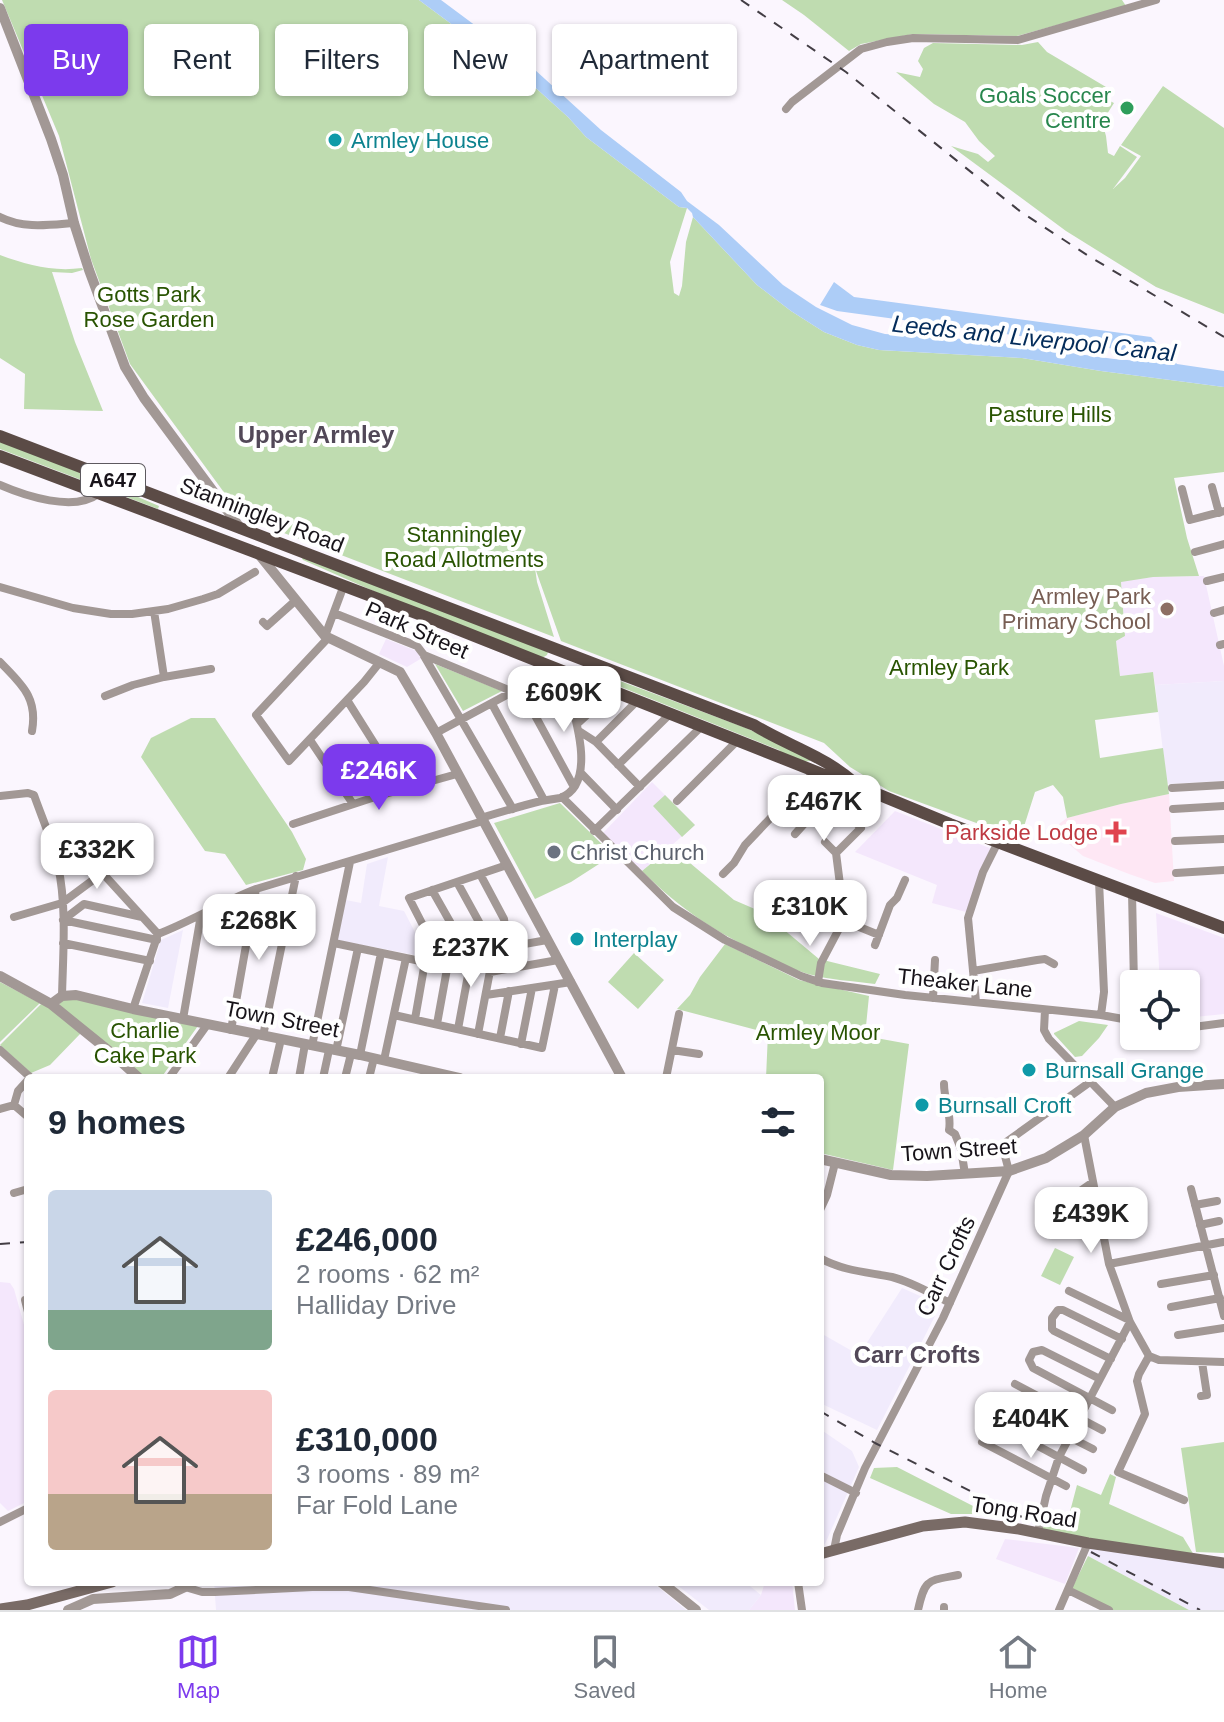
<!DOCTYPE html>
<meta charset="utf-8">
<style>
body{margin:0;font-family:Helvetica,sans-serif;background:#f6f6f7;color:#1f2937;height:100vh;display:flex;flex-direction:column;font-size:30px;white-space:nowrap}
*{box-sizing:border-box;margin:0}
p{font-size:26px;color:#747a83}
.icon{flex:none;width:44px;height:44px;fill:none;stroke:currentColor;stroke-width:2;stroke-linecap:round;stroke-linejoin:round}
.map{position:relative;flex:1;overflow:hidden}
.details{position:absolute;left:24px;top:1074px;width:800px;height:512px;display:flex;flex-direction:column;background:#fff;border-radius:8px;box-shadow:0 2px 6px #0004}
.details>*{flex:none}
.top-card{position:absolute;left:24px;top:24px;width:800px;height:72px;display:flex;gap:16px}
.tools{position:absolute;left:1120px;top:970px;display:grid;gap:16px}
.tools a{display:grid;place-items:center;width:80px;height:80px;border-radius:8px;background:#fff;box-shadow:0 2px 6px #0004;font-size:40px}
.price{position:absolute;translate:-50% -68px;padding:0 18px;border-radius:16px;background:#fff;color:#222;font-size:26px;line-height:52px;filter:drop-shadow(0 2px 4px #0008)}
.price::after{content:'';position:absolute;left:50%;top:48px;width:24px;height:18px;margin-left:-12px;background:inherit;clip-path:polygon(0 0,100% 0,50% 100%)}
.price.current{background:#7c3aed;color:#fff}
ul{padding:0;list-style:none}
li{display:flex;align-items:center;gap:24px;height:200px;padding:0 24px}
li span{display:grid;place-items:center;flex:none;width:224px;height:160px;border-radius:8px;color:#555}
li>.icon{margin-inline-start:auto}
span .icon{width:96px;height:96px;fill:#fffc;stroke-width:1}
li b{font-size:34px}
h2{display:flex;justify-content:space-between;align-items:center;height:96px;padding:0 24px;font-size:34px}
.chip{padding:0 28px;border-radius:8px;background:#fff;box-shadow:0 2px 6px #0004;font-size:28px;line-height:72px}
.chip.current{background:#7c3aed;color:#fff}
.tab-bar{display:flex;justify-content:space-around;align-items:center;height:112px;border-top:2px solid #e0e1e3;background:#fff;font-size:22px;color:#747a83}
.tab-bar a{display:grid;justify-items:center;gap:4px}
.tab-bar .current{color:#7c3aed}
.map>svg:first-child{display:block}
</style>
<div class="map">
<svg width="1224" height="1610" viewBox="0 0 1224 1610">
<rect width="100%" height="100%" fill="#fbf6fe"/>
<path fill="#f4e7fc" d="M1204,576L1224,666V681L1155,685L1153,672L1120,676L1116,641L1125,636L1121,581L1152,577Z
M386,639L419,652L422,658L407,667L379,654Z
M652,782L695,825L642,871L603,833Z
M895,811L992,849L966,912L932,903L937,885L855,852Z
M1156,913L1224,938V1014L1195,1017L1186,1023V984H1160Z
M0,1282L10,1283L14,1289L28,1339V1501L8,1511L0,1503Z
M1005,1539L1079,1548L1065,1584L996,1559Z
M765,1582H792L795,1610H749L761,1595Z"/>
<path fill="#f1ebfc" d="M1224,681V781L1167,784L1155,685Z
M388,857L379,906L404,911L418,938L415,955L337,940L346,900L361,903L367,864Z
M183,930L168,1008L142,1003L161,940Z
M902,1288L927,1299L933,1304L937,1312L877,1430L820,1403V1340L824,1335L859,1355Z
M820,1429L852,1451L859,1467L825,1544L820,1546Z
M1088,1543L1224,1563V1610H1189L1088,1556L1090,1552Z
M214,1582H652L686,1610H216Z
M679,1582H745L761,1595L749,1610H709L677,1585Z"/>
<path fill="#fee7f4" d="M1169,794L1174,881L1155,883L1129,874L1083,856L1063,839L1059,824L1067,818L1121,804Z"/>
<path fill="#bfdcb0" d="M2,0H419L528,81L568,117L586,137L679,207L687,208L670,262L674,293L679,296L682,286L686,242L693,217L757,285L791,311L824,332L857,345L879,350L1022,358L1101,371L1224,387V472L1174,478L1187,538L1199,576L1153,577L1121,582L1125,636L1116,641L1120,676L1153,672L1158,712L1095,720L1100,758L1163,748L1169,794L1121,804L1067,818L1063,797L1053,785L1035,792L1020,839L889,791L850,767L824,743L561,641L535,568L537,582L554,637L242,517L130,364L91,259L59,136Z
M782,0H1122L1126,6L1017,36L913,34L861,44L849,51L804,15Z
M1038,42L1047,52L1106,87L1100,96L1114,103L1102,122L1106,136L1108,153L1114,156L1120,146L1137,157L1113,189L1125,178L1141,156L1121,145L1163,86L1224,128V314L1156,287L1066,231L951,146L978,154L988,162L995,156L979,141L965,122L934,104L896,72L920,77L923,69L918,61L924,48L933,43L1022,45Z
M0,255C27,265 53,272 82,268L83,270L72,273L52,272L75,342L103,411L24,409L25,374L0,358Z
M0,441L113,483L138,497L159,506L158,509L0,449Z
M300,555L548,652L547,655L542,658L378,593L303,560Z
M435,664L502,691L463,711Z
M606,681L619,684L620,681L746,728L810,757V761C800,763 787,757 779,750Z
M191,718H215L292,832L306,859L303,870L246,885L225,854L205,851L141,757L151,738Z
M665,795L695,825L682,837L653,806Z
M560,803L613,855L571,882L535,899L494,823Z
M660,856L690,863L734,900L764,913L819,959L880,974L875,984C853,981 830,980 808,974C794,970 781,963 768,957C717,933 682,911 642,871Z
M725,944L799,980L869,996L865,1036L909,1044L893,1170L820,1153V1078H766L768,1033L677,1009L690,995L700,977Z
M634,953L664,980L638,1009L608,982Z
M0,982L40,1003L0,1042Z
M76,995L200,1023L161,1078H138L58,1009L61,1000Z
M42,1003L82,1032L50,1065L31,1073L0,1045Z
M1079,1021L1108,1025L1099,1038L1082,1056L1075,1057L1054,1034V1033Z
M1055,1248L1074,1257L1060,1285L1041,1276Z
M1224,1442V1553L1196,1552L1181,1448Z
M897,1467L975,1507L976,1514H951L870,1478L874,1468Z
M1110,1474L1116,1477L1109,1504L1183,1537L1197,1560L1038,1532L1042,1513L1067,1523L1077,1485L1101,1495Z
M1088,1556L1189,1610H1109L1068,1590L1074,1584Z"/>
<path fill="#adcdf7" d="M419,0H441L534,69L601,130L681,192L687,201L719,225L783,285L816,307L852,325L885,334L979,340L1114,359L1166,363L1160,355L837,311L820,305L834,282L854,297L1151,337L1177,364L1224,371V387L1101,371L1022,358L879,350L857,345L824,332L791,311L757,285L693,217L692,213L687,208L679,207L586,137L568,117L528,81Z"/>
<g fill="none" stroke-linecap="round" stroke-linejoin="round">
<path stroke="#a29895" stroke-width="8" d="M786,109L792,102L861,49L887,42L913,38L1018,40L1156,0
M0,217C24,229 48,225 74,223
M0,485C25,496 74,512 98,494
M1212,487L1219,513
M1182,489L1190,520L1224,511
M1195,552L1224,544
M1207,581L1224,577
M0,587L73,608L111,614H132L168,609L203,599L218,594L255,572
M154,611L164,677L211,669
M334,613L417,646L424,655L574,717
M1214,613L1224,610
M263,622L267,626L295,601
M325,636L344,585
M328,638L256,715L289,761L364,682L380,662
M1220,645L1224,644
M424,656L513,809
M0,662C21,684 38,697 32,731
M105,696L133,685L164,677
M525,697L574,787
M347,700L403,789
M492,704L544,800
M577,724L613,691
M579,731L596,742L640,787
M436,733L514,691
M310,740L353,804
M596,742L638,700
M618,765L671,713
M581,773L617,810
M1172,788L1224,785
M0,796L28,793L34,795C42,818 53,842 58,866C67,906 63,954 62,996
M562,797L673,907L725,940L801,976L822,983L905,995L1101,1015L1134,1021
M677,801L738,740
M1173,809L1224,806
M481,818C501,812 521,806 541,801C547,800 554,799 560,798C602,783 570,702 563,672
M293,824L378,796L457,774
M594,831L702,726
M795,834L842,782
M1175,841L1224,839
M825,842L836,853
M1176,873L1224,870
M480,874L504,919L508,947
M723,874L734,863L745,845L815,771
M107,878L158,934
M1099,881L1104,992L1101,1015
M457,882L479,922L484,951
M432,890L453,927L457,956
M1132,893L1134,984
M14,917L62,903L93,880
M63,920L157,940
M63,920L84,904L142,917
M842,920L879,935
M63,943L150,961
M334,943L425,962L547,940
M875,945L890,905L897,898L905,880
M433,960L428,935L409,898L507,865
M973,971L1037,960L1045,959L1054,964
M490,972L558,960
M1134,976H1149
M818,982L821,963L840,927L844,916L836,853L861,828L848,814
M486,995L571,982
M933,998L935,960
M976,1002L968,918L983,872L998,842
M133,1009L158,934C192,921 222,902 256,889L483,821
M1045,1010L1044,1030L1049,1039L1115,1107
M394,1015L542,1048L555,985
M183,1019L201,915
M415,1019L425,962
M437,1024L449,958
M1186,1028L1224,1023
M458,1029L472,954
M231,1030L256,889
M478,1034L494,950
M263,1036L296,876
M500,1038L509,991
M521,1044L532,988
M312,1046L350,862
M0,1050L30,1077L29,1078
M672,1050L699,1054
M336,1051L358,948
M360,1055L381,953
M384,1060L406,958
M169,1078L207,1025
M228,1078L256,1035
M272,1078L281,1039
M299,1078L305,1044
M323,1078L329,1050
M345,1078L351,1054
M369,1078L374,1058
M666,1078L679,1014
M28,1080L18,1091L14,1105L28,1117
M944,1084C944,1100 952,1114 949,1130L955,1134L961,1149L965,1174
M0,1109L14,1105
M1084,1135L1109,1264L1130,1322L1149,1356
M1191,1189L1224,1316
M14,1193L28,1189
M1195,1205L1217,1201
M1056,1208L1093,1182
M820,1210L827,1195L835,1163
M1200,1225L1219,1221
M1056,1232L1097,1205
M820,1258C843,1271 867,1272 892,1277C912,1282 932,1294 950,1303
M1109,1264L1223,1242
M1161,1284L1214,1275
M1069,1291L1129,1320
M28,1300H25L28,1312
M1171,1307L1220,1298
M1178,1335L1224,1328
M1149,1356L1139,1374L1137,1381L1145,1414L1118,1472L1184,1500
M1149,1356L1159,1360L1224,1362
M1111,1359L1054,1331L1052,1329V1318L1058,1310H1063L1122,1339
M1100,1379L1042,1350L1033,1352L1029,1360L1033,1368L1112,1410
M1015,1384L1102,1430
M1201,1396L1207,1395L1202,1362
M1004,1404L1093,1449
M993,1422L1083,1470
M982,1442L1066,1486
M820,1475L856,1493
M0,1522L28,1508
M1038,1532L1046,1496L1059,1457L1130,1322
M834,1550L837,1535L865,1468L943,1318L1009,1171L1002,1145L1090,1082
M798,1582L802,1610
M185,1587L202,1592H215L312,1587H349L506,1610
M1068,1590L1109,1610
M918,1610C925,1578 928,1581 958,1575
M944,1610V1607
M1059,1610L1088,1543"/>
<path stroke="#a29895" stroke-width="10" d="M0,8L51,139L63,175L74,223L89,270L125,367L144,398L241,529
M257,552L325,636L400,672L436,733L622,1078
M0,976L51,1004L109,1051L139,1078
M51,1004L62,996L76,995L133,1009L360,1055L460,1078
M820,1159L891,1175L927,1176L1009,1171L1046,1158L1084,1135L1115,1107L1146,1093L1178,1087L1224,1084
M661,1582L696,1610
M68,1610L93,1599L170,1594L185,1587L186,1582"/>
<path stroke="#796b66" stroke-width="11" d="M820,1554L923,1526L965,1522L1019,1529L1088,1543L1224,1563
M0,1609L27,1605L112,1582"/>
<path stroke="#5b4b46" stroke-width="12" d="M0,436L754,725C775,738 796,746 818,758C832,765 844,774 856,784
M0,456L429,618L842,782L858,786L950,824L1224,928"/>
<path stroke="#433e45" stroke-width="2" stroke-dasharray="10 10" stroke-linecap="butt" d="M741,0L846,72L1021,212L1087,255L1224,337
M0,1244L28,1242
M820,1411L875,1443L1022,1517
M1091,1552L1200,1610"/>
</g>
<circle fill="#2e9e5b" stroke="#fff" stroke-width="3" cx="1127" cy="108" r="8"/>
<g fill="#0f9aa8" stroke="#fff" stroke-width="3">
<circle cx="335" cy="140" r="8"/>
<circle cx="577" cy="939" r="8"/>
<circle cx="1029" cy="1070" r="8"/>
<circle cx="922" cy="1105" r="8"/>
</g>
<circle fill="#8d6e63" stroke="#fff" stroke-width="3" cx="1167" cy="609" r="8"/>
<path fill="#e0444e" stroke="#fff" stroke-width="3" d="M1112 820h8v8h8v8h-8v8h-8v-8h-8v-8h8z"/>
<circle fill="#6b7280" stroke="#fff" stroke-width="3" cx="554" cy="852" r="8"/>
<g text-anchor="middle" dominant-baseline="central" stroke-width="8" stroke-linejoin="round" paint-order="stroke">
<rect fill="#fff" stroke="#5d5a5f" stroke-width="2" x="81" y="464" width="64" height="32" rx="6"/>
<g font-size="20" font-weight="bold" fill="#18141a">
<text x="113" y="480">A647</text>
</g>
<g font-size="22" fill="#27864d" stroke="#fff" text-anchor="end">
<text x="1111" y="95">Goals Soccer<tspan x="1111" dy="25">Centre</tspan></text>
</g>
<g font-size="22" fill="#0d838f" stroke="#fff" text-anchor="start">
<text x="351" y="140">Armley House</text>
<text x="593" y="939">Interplay</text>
<text x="1045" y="1070">Burnsall Grange</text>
<text x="938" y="1105">Burnsall Croft</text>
</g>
<g font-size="22" fill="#295402" stroke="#fff">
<text x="149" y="294">Gotts Park<tspan x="149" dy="25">Rose Garden</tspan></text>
<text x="1050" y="414">Pasture Hills</text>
<text x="464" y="534">Stanningley<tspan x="464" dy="25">Road Allotments</tspan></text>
<text x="949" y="667">Armley Park</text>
<text x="145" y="1030">Charlie<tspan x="145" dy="25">Cake Park</tspan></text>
<text x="818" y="1032">Armley Moor</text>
</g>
<g font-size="22" fill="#18141a" stroke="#fff">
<text transform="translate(262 515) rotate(21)">Stanningley Road</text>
<text transform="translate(417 630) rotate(24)">Park Street</text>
<text transform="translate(965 983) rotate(6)">Theaker Lane</text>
<text transform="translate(282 1019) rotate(11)">Town Street</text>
<text transform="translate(959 1150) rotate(-4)">Town Street</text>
<text transform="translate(946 1266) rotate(-65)">Carr Crofts</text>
<text transform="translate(1024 1512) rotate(9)">Tong Road</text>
</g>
<g font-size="22" fill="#785e54" stroke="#fff" text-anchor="end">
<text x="1151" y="596">Armley Park<tspan x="1151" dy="25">Primary School</tspan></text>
</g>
<g font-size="22" fill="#be3a42" stroke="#fff" text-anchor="end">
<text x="1098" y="832">Parkside Lodge</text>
</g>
<g font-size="22" fill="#5b616d" stroke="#fff" text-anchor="start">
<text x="570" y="852">Christ Church</text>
</g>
<g font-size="24" font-style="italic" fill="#042c5a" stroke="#fff">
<text transform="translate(1034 338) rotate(6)">Leeds and Liverpool Canal</text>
</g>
<g font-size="24" font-weight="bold" fill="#524858" stroke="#fff">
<text x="316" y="434">Upper Armley</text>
<text x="917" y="1354">Carr Crofts</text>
</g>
</g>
</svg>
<div class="tools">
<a><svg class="icon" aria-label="locate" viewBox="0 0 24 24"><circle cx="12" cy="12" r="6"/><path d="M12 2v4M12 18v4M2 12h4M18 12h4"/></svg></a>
</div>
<b class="price" style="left:564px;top:734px">£609K</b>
<b class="price current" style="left:379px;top:812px">£246K</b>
<b class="price" style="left:824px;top:843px">£467K</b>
<b class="price" style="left:97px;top:891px">£332K</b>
<b class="price" style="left:810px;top:948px">£310K</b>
<b class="price" style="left:259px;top:962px">£268K</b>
<b class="price" style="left:471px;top:989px">£237K</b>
<b class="price" style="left:1091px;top:1255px">£439K</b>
<b class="price" style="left:1031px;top:1460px">£404K</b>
<div class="top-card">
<a class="chip current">Buy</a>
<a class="chip">Rent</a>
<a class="chip">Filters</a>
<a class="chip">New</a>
<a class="chip">Apartment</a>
</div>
<section class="details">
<h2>9 homes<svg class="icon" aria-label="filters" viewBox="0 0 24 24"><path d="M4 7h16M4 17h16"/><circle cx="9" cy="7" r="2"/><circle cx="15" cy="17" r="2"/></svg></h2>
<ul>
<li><span style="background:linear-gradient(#c9d6e8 75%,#7fa58c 0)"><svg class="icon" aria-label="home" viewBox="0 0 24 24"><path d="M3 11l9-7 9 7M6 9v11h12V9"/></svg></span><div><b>£246,000</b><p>2 rooms · 62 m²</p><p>Halliday Drive</p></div></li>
<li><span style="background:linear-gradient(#f6c9c9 65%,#b9a48a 0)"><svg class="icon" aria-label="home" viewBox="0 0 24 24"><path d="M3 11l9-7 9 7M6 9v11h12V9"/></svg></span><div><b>£310,000</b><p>3 rooms · 89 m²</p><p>Far Fold Lane</p></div></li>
</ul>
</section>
</div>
<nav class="tab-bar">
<a class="current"><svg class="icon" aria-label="map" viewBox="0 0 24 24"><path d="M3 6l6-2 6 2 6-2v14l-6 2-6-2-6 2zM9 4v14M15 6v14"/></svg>Map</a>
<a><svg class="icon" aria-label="saved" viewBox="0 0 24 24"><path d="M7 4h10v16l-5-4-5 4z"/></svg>Saved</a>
<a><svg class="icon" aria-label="home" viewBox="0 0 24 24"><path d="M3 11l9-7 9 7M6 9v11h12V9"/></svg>Home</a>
</nav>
